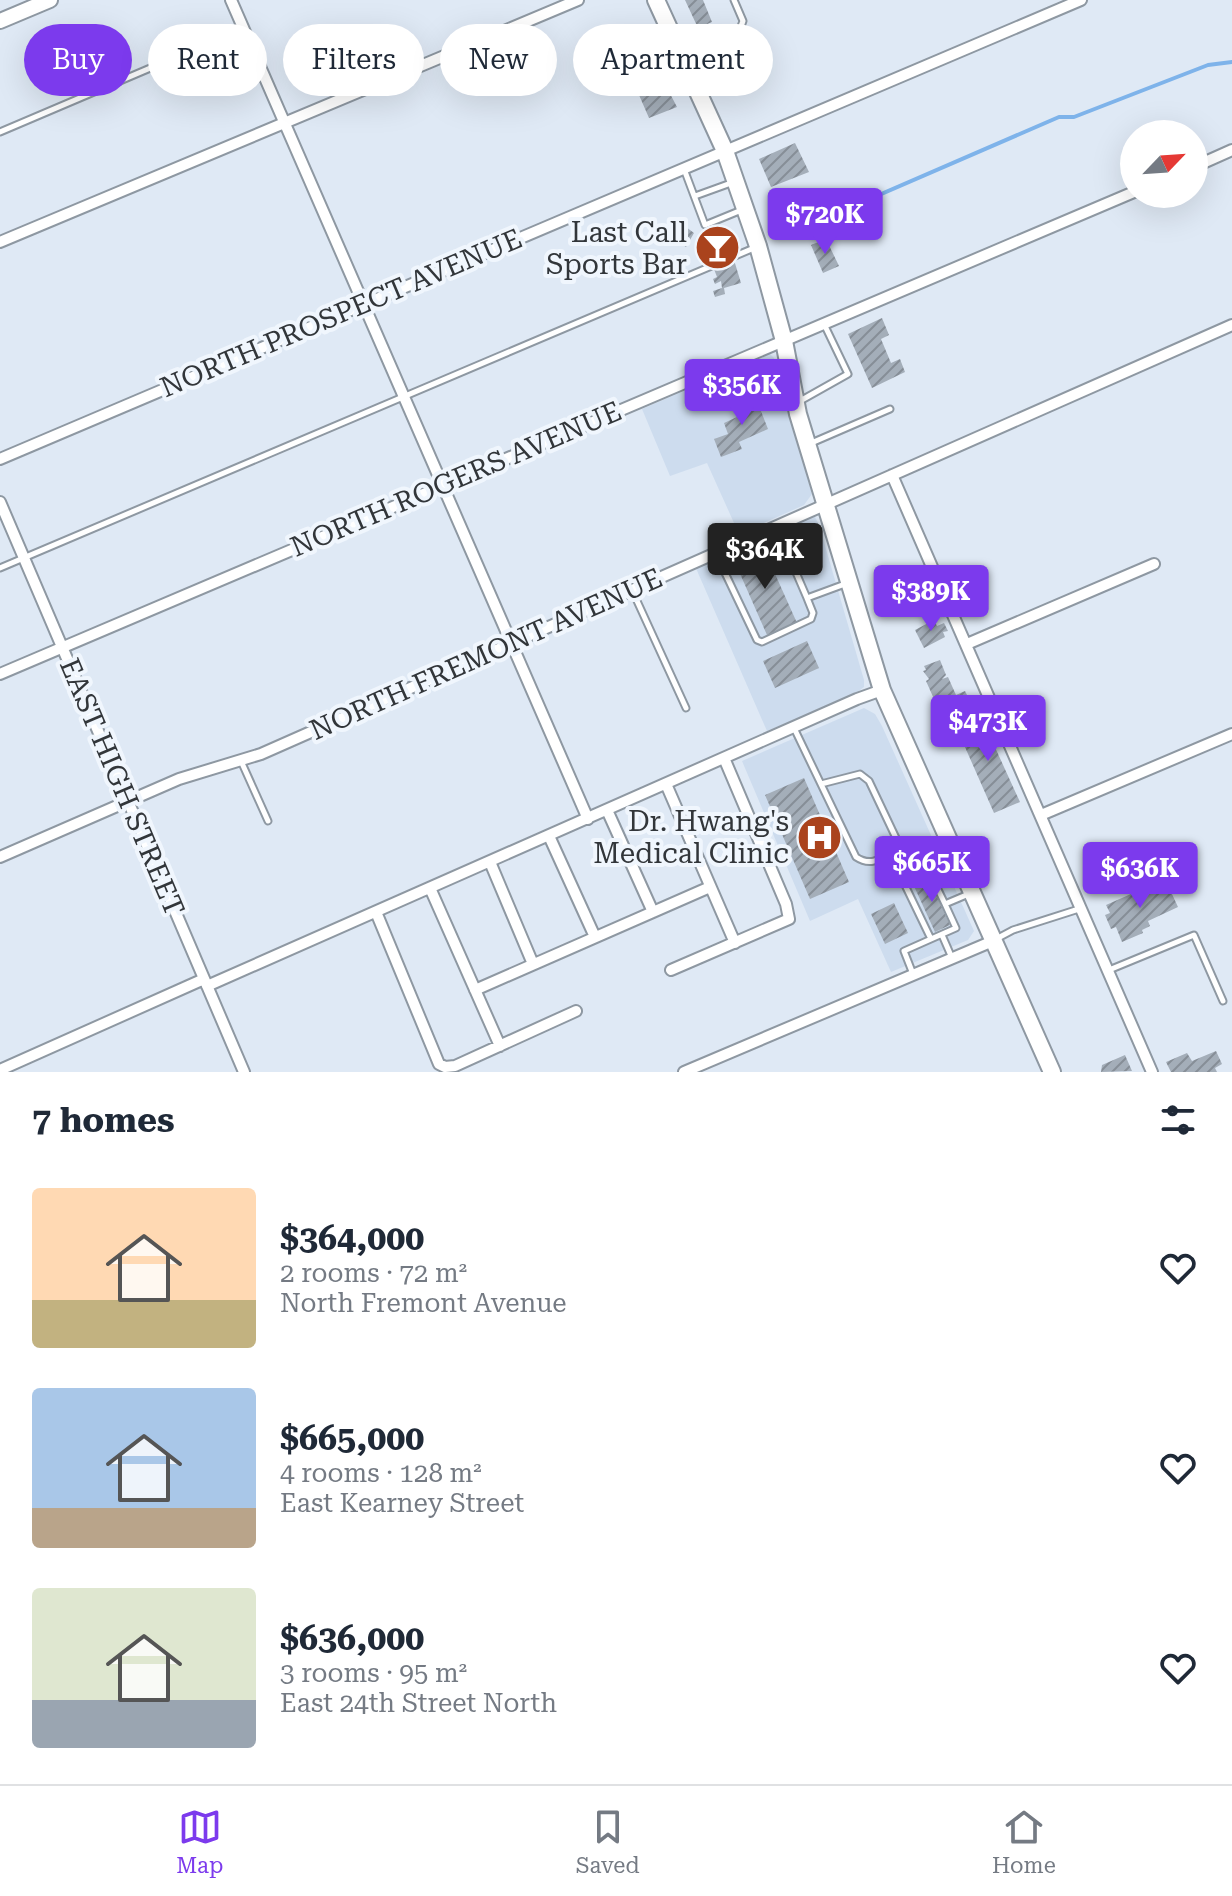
<!DOCTYPE html>
<meta charset="utf-8">
<style>
body{margin:0;font-family:"Roboto Serif",serif;background:#f2f2f3;color:#1f2937;height:100vh;display:flex;flex-direction:column;font-size:30px;white-space:nowrap}
*{box-sizing:border-box;margin:0}
p{font-size:26px;color:#747a83}
.icon{flex:none;width:44px;height:44px;fill:none;stroke:currentColor;stroke-width:2;stroke-linecap:round;stroke-linejoin:round}
.map{position:relative;height:1072px;overflow:hidden}
.drawer{display:flex;flex-direction:column;background:#fff;flex:1}
.drawer>*{flex:none}
.top-card{position:absolute;left:24px;top:24px;width:800px;height:72px;display:flex;gap:16px}
.needle{width:52px;rotate:65deg}
.fabs{position:absolute;left:1120px;top:120px;display:grid;gap:16px}
.fabs a{display:grid;place-items:center;width:88px;height:88px;border-radius:50%;background:#fff;box-shadow:0 8px 32px #0002;font-size:40px}
.price{position:absolute;translate:-50% -68px;padding:0 18px;border-radius:8px;background:#7c3aed;color:#fff;font-size:26px;line-height:52px;filter:drop-shadow(0 2px 4px #0008)}
.price::after{content:'';position:absolute;left:50%;top:48px;width:24px;height:18px;margin-left:-12px;background:inherit;clip-path:polygon(0 0,100% 0,50% 100%)}
.price.current{background:#222;color:#fff}
ul{padding:0;list-style:none}
li{display:flex;align-items:center;gap:24px;height:200px;padding:0 32px}
li span{display:grid;place-items:center;flex:none;width:224px;height:160px;border-radius:8px;color:#555}
li>.icon{margin-inline-start:auto}
span .icon{width:96px;height:96px;fill:#fffc;stroke-width:1}
li b{font-size:34px}
h2{display:flex;justify-content:space-between;align-items:center;height:96px;padding:0 32px;font-size:34px}
.pill{padding:0 28px;border-radius:36px;background:#fff;box-shadow:0 8px 32px #0002;font-size:28px;line-height:72px}
.pill.current{background:#7c3aed;color:#fff}
.tabs{display:flex;justify-content:space-around;align-items:center;height:112px;border-top:2px solid #e0e1e3;background:#fff;font-size:22px;color:#747a83}
.tabs a{display:grid;justify-items:center;gap:4px}
.tabs .current{color:#7c3aed}
.map>svg:first-child{display:block}
</style>
<div class="map">
<svg width="1232" height="1072" viewBox="0 0 1232 1072">
<defs>
<pattern id="building-hatch" width="6" height="6" patternUnits="userSpaceOnUse" patternTransform="scale(2)"><rect width="6" height="6" fill="#a4aeb9"/><path d="M-1 1l2-2M0 6l6-6M5 7l2-2" fill="none" stroke="#868e97"/></pattern>
</defs>
<rect width="100%" height="100%" fill="#dfe9f5"/>
<path fill="#cddcee" d="M770,354L774,358L812,494L804,505L739,534L707,463L670,476L642,409Z
M814,515L819,525L864,680V687L852,696L767,731L695,566Z
M864,708L875,714L882,726L974,931L968,940L891,972L858,899L810,921L742,761Z"/>
<g fill="none" stroke-linecap="round" stroke-linejoin="round">
<path stroke="#7eb3ea" stroke-width="4" d="M782,237L1059,117H1074L1208,65L1232,62"/>
</g>
<path fill="url(#building-hatch)" d="M685,0H703L712,22L698,28Z
M744,49L755,77L739,84L728,56Z
M665,84L677,107L649,118L639,95Z
M795,143L809,172L771,187L759,159Z
M682,224L694,233L686,247L671,237Z
M726,233L734,250L714,259L710,251L706,253L703,246L707,244L706,242Z
M826,239L839,266L823,273L811,245Z
M734,260L741,283L724,288L725,294L715,297L713,291L722,288L721,281L715,284L713,279L717,277L714,269Z
M882,318L889,335L881,339L891,363L900,359L905,372L872,388L848,334Z
M755,396L768,429L739,442L742,449L721,457L714,439L728,434L724,423L737,417L733,405Z
M763,547L797,623L767,635L734,560Z
M934,620L937,626L944,623L948,631L943,632L945,637L924,648L915,630Z
M807,641L819,668L775,688L763,661Z
M940,660L946,675L942,679L948,677L956,695L965,691L969,699L966,700L968,706L942,717L936,703L942,701L940,697L934,699L926,681L929,679L923,671L926,670L924,666Z
M977,708L1020,802L994,813L961,738L968,735L959,716Z
M804,778L849,882L810,899L765,795Z
M928,877L950,925L935,932L913,884Z
M1165,879L1178,907L1148,921L1150,926L1142,930L1143,933L1122,942L1116,927L1111,929L1105,915L1110,913L1106,905Z
M894,903L908,933L885,944L871,914Z
M1216,1051L1222,1064L1215,1068L1217,1072H1171L1166,1062L1187,1053L1192,1061Z
M1125,1055L1132,1071L1101,1072L1102,1065Z"/>
<g fill="none" stroke-linecap="round" stroke-linejoin="round">
<defs>
<path id="service" d="M683,57L740,29L743,21L734,0
M0,132L242,29
M684,169L705,225L744,209
M695,196L731,183
M800,401L848,374L824,324
M809,444L890,409
M776,526L807,598
M716,554L757,640L762,642L811,619L813,613L807,598L845,584
M0,568L754,248
M632,590L686,708
M794,728L856,857C871,867 880,859 894,850L896,838L869,781L860,774L821,784
M241,761L268,821
M945,904L956,928L931,939L904,883L929,871L945,904L971,893
M942,935L952,958
M998,938L1013,930L1082,908
M1109,970L1194,935L1223,1001
M913,974L904,951L931,939"/>
<path id="minor" d="M231,0L588,819
M1194,167L1232,150
M0,242L578,0
M0,459L1081,0
M892,475L1152,1072
M0,502L244,1072
M967,644L1154,564
M0,674L1134,192
M666,784L735,943
M607,810L653,912
M1041,815L1232,734
M549,836L595,937
M0,857L179,779L261,754L1232,325
M490,862L533,964
M430,888L500,1046
M376,912L439,1064L445,1067L455,1066L576,1011
M671,970L789,919L786,904L724,758
M207,986L857,699L882,690
M475,990L710,887
M0,1070L204,979
M684,1072L993,941"/>
<path id="secondary" d="M0,21L50,0"/>
<path id="primary" d="M656,0L725,151L758,246L784,341L798,414L882,690L1052,1072"/>
</defs>
<use href="#service" stroke="#8e98a2" stroke-width="9"/>
<use href="#minor" stroke="#8e98a2" stroke-width="14"/>
<use href="#secondary" stroke="#8e98a2" stroke-width="18"/>
<use href="#primary" stroke="#8e98a2" stroke-width="20"/>
<use href="#service" stroke="#fff" stroke-width="5"/>
<use href="#minor" stroke="#fff" stroke-width="10"/>
<use href="#secondary" stroke="#fff" stroke-width="14"/>
<use href="#primary" stroke="#fff" stroke-width="16"/>
</g>
<defs>
<symbol id="bar-disc" viewBox="-11 -11 22 22"><circle r="9.5" fill="#aa431d" stroke="#f0f6fd"/><path d="M-6-5H6L.8 .8V4.5H3.5V6h-7V4.5H-.8V.8Z" fill="#fff"/></symbol>
<symbol id="hospital-disc" viewBox="-11 -11 22 22"><circle r="9.5" fill="#aa431d" stroke="#f0f6fd"/><path d="M-5-5h3v3.5h4V-5h3V5h-3V1.5h-4V5h-3Z" fill="#fff"/></symbol>
</defs>
<g fill-rule="evenodd">
<use href="#bar-disc" x="692" y="222" width="51" height="51"/>
<use href="#hospital-disc" x="794" y="812" width="51" height="51"/>
</g>
<g text-anchor="middle" dominant-baseline="central" stroke-width="8" stroke-linejoin="round" paint-order="stroke">
<g font-size="28" fill="#32363a" stroke="#f0f6fd" text-anchor="end">
<text x="687" y="232">Last Call<tspan x="687" dy="32">Sports Bar</tspan></text>
<text x="789" y="821">Dr. Hwang's<tspan x="789" dy="32">Medical Clinic</tspan></text>
</g>
<g font-size="28" fill="#32363a" stroke="#f0f6fd">
<text transform="translate(341 313) rotate(-23)">NORTH PROSPECT AVENUE</text>
<text transform="translate(456 479) rotate(-23)">NORTH ROGERS AVENUE</text>
<text transform="translate(486 654) rotate(-24)">NORTH FREMONT AVENUE</text>
<text transform="translate(122 787) rotate(67)">EAST HIGH STREET</text>
</g>
</g>
</svg>
<div class="fabs">
<a><svg class="needle" viewBox="-14 -14 28 28"><path d="M0-13l5 13h-10z" fill="#e53935"/><path d="M0 13l5-13h-10z" fill="#747a83"/></svg></a>
</div>
<b class="price" style="left:825px;top:256px">$720K</b>
<b class="price" style="left:742px;top:427px">$356K</b>
<b class="price current" style="left:765px;top:591px">$364K</b>
<b class="price" style="left:931px;top:633px">$389K</b>
<b class="price" style="left:988px;top:763px">$473K</b>
<b class="price" style="left:932px;top:904px">$665K</b>
<b class="price" style="left:1140px;top:910px">$636K</b>
<div class="top-card">
<a class="pill current">Buy</a>
<a class="pill">Rent</a>
<a class="pill">Filters</a>
<a class="pill">New</a>
<a class="pill">Apartment</a>
</div>
</div>
<section class="drawer">
<h2>7 homes<svg class="icon" aria-label="filters" viewBox="0 0 24 24"><path d="M4 7h16M4 17h16"/><circle cx="9" cy="7" r="2"/><circle cx="15" cy="17" r="2"/></svg></h2>
<ul>
<li><span style="background:linear-gradient(#ffd9b3 70%,#c2b280 0)"><svg class="icon" aria-label="home" viewBox="0 0 24 24"><path d="M3 11l9-7 9 7M6 9v11h12V9"/></svg></span><div><b>$364,000</b><p>2 rooms · 72 m²</p><p>North Fremont Avenue</p></div><svg class="icon" aria-label="heart" viewBox="0 0 24 24"><path d="M12 20l-8-8c-3-5 5-10 8-4 3-6 11-1 8 4z"/></svg></li>
<li><span style="background:linear-gradient(#a9c7e8 75%,#b9a48a 0)"><svg class="icon" aria-label="home" viewBox="0 0 24 24"><path d="M3 11l9-7 9 7M6 9v11h12V9"/></svg></span><div><b>$665,000</b><p>4 rooms · 128 m²</p><p>East Kearney Street</p></div><svg class="icon" aria-label="heart" viewBox="0 0 24 24"><path d="M12 20l-8-8c-3-5 5-10 8-4 3-6 11-1 8 4z"/></svg></li>
<li><span style="background:linear-gradient(#dfe7d0 70%,#9aa5b1 0)"><svg class="icon" aria-label="home" viewBox="0 0 24 24"><path d="M3 11l9-7 9 7M6 9v11h12V9"/></svg></span><div><b>$636,000</b><p>3 rooms · 95 m²</p><p>East 24th Street North</p></div><svg class="icon" aria-label="heart" viewBox="0 0 24 24"><path d="M12 20l-8-8c-3-5 5-10 8-4 3-6 11-1 8 4z"/></svg></li>
</ul>
</section>
<nav class="tabs">
<a class="current"><svg class="icon" aria-label="map" viewBox="0 0 24 24"><path d="M3 6l6-2 6 2 6-2v14l-6 2-6-2-6 2zM9 4v14M15 6v14"/></svg>Map</a>
<a><svg class="icon" aria-label="saved" viewBox="0 0 24 24"><path d="M7 4h10v16l-5-4-5 4z"/></svg>Saved</a>
<a><svg class="icon" aria-label="home" viewBox="0 0 24 24"><path d="M3 11l9-7 9 7M6 9v11h12V9"/></svg>Home</a>
</nav>
